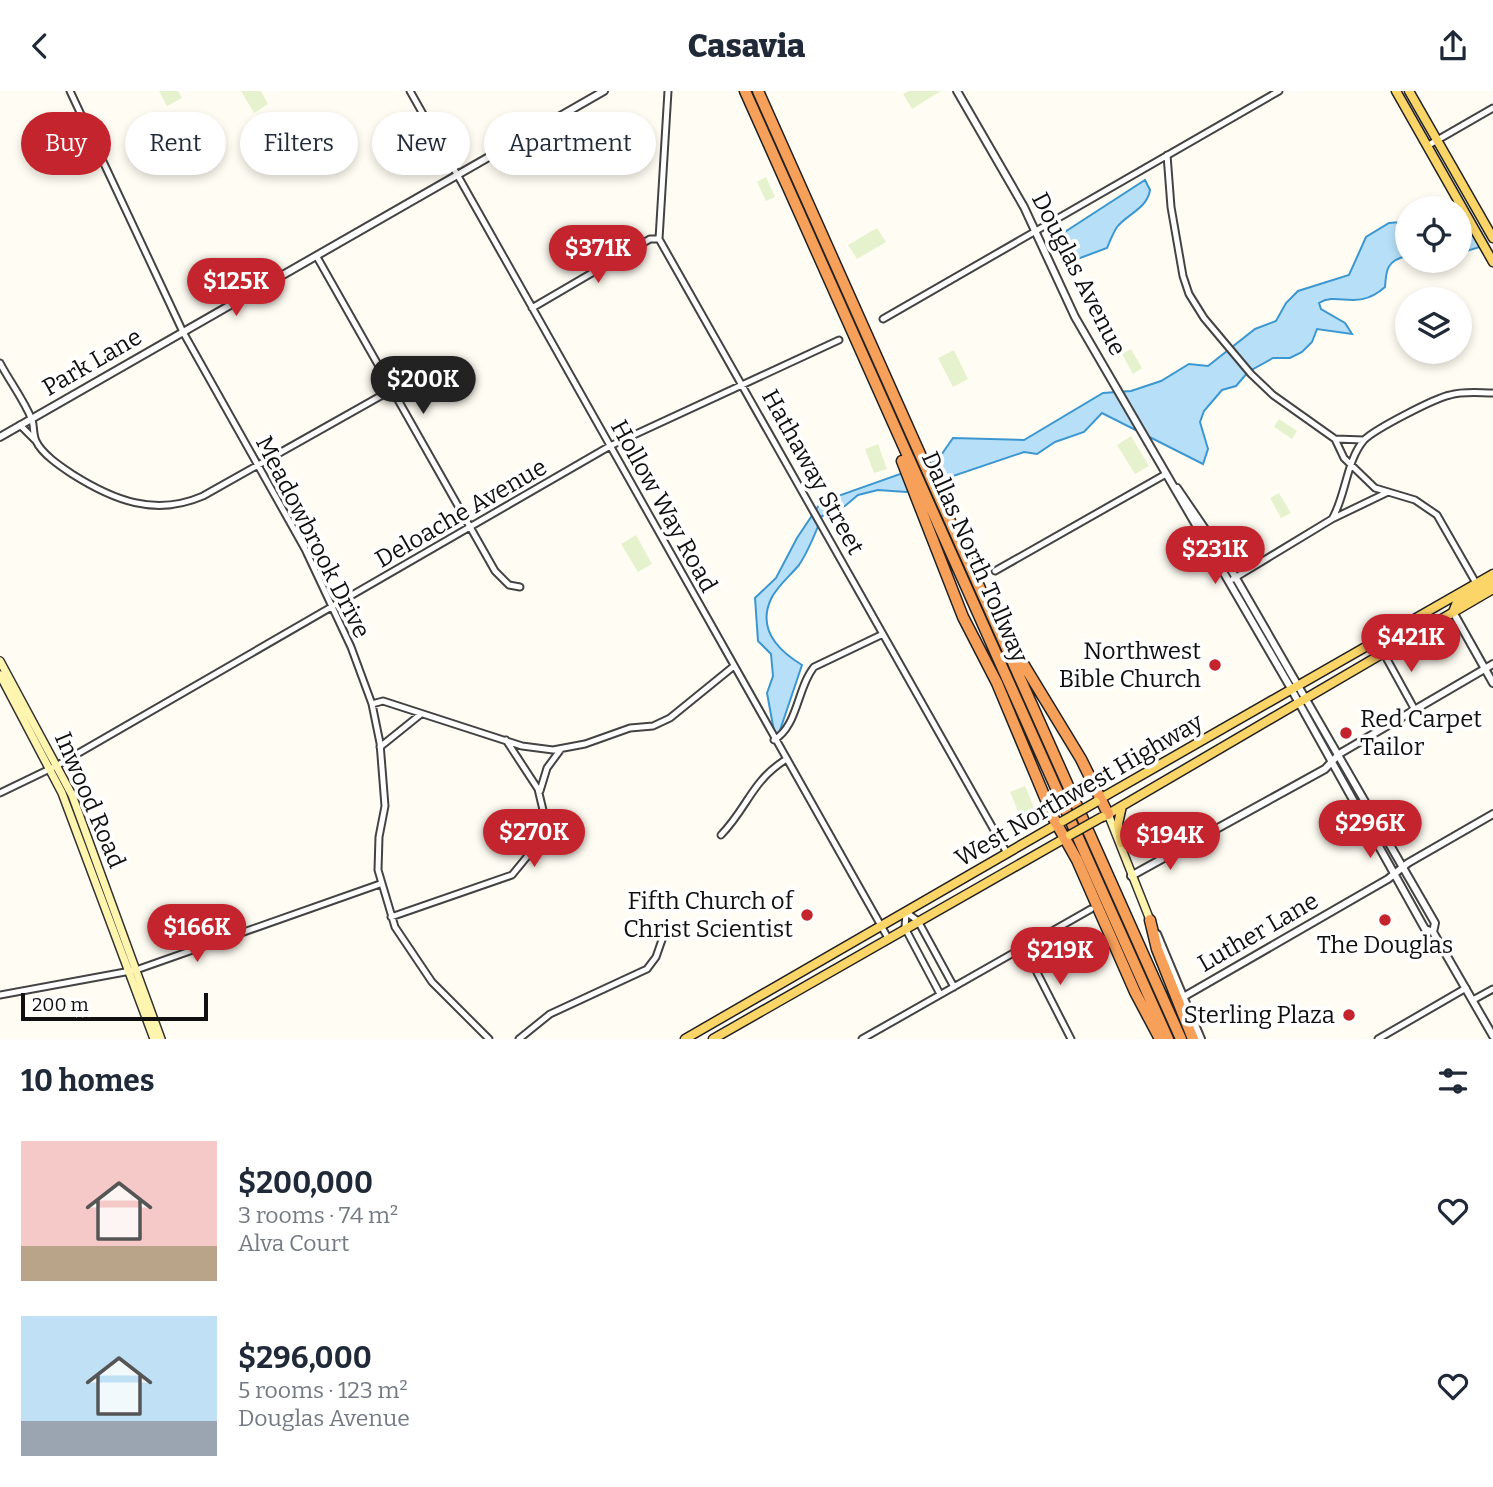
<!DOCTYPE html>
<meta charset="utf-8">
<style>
body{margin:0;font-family:Bitter,serif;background:#f6f6f7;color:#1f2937;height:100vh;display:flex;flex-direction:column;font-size:26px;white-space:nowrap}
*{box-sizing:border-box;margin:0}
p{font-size:23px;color:#747a83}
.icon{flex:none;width:38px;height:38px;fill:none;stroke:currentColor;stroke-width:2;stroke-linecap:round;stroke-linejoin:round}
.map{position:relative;height:948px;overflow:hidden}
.side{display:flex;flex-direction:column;background:#fff;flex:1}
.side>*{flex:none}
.top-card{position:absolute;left:21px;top:21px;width:700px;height:63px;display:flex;gap:14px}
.buttons{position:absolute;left:1395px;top:105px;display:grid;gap:14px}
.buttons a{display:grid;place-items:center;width:77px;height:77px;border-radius:50%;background:#fff;box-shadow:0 4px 10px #0003;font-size:35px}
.scale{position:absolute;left:21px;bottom:18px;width:187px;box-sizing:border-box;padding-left:7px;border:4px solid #101010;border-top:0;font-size:19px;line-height:24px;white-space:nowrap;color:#101010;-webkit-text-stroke:5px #fff;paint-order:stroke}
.price{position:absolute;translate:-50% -60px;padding:0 16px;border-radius:24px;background:#c4242d;color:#fff;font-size:23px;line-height:46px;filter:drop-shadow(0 2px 4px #0008)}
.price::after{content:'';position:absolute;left:50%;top:42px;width:21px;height:16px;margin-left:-10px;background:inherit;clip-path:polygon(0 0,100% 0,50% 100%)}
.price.active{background:#222;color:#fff}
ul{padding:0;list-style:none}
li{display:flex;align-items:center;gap:21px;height:175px;padding:0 21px}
li span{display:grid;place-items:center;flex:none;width:196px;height:140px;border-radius:0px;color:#555}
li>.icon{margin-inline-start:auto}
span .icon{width:84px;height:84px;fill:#fffc;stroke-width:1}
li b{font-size:30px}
h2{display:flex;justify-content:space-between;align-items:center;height:84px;padding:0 21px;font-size:30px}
.chip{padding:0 24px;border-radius:32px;background:#fff;box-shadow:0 4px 10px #0003;font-size:24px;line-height:63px}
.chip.active{background:#c4242d;color:#fff}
header{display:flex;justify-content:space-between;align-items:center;height:91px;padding:0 21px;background:#fff;font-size:32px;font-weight:800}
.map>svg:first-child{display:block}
</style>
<header><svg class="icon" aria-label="back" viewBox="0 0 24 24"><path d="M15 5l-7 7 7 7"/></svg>Casavia<svg class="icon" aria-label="share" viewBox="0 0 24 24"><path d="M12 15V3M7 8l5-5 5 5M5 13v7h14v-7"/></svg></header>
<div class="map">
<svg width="1493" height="948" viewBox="0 0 1493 948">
<rect width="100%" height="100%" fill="#fffdf3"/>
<path fill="#e6f2cd" d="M159,0H178L182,7L167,15Z
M241,0H261L268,13L254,22Z
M909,0H941L912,18L903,3Z
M766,86L775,106L766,110L757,91Z
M877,137L886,151L857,168L848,154Z
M1131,258L1142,277L1133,283L1122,263Z
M954,259L968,288L953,296L938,267Z
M1279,328L1297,340L1292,348L1274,336Z
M1131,345L1149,375L1135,383L1117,354Z
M878,353L887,378L874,382L865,358Z
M1279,402L1291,422L1281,427L1270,407Z
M636,444L652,473L638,481L621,453Z
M1025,695L1038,726L1023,732L1010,701Z"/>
<path fill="#b7e0f8" stroke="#3c97d0" stroke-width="2" d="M1145,89L1150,99C1147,118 1127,123 1117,136C1113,142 1110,150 1107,157L1072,170L1057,146Z
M1401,131L1407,132V165C1387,169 1386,179 1385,196C1357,221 1338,200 1319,212L1321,218L1345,232L1352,243L1317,238L1312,251L1302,261L1290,267H1273L1248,281L1236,295L1222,299L1204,320L1200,331L1208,358L1203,373L1102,322L1084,341L1055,351L1037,363L1024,361L906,401L878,399L858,404L845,415L822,425C816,441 809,459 799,474C790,485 777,495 771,508C757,538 779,560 802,574L776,651L767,602L773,585L771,563L758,550L755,507L776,487L797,447L821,411L937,370L953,347L1024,349L1103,302L1131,300L1161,290L1189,273L1208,275L1255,238L1276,230L1286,212L1298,200L1349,184L1366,146L1389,132Z
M1468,135L1480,156L1460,162V139Z"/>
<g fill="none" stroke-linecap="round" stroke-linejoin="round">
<defs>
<path id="minor" d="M70,0L183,241L305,458L351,556L372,613L380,652L385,715L379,746L378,779L395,836L432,891L489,948
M410,0L888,847
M668,0L659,148L1007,762
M1427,55L1493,17
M1167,64L1171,116L1183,185L1189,203L1204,227L1251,283L1273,304L1335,348L1364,349
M317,166L495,480L509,494L520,496
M532,217L650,148H659
M883,228L1279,0
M0,272C10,291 24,309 32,329C34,335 33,344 36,350C42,363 60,375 72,383C113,409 155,426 203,405L393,298
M20,334L36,350
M1335,348L1344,367L1375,397L1415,409L1437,424L1476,492
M1332,428C1346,405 1346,370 1364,349C1375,338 1435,307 1450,304C1464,300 1479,302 1493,302
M995,480L1166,383
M1233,488L1332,428L1386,402
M1383,561L1415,619
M372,613L383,610L522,655L553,659L585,653L630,637L653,635L670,627L734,575
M774,649C798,635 797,597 814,576L883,543
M380,656L421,623
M540,700L547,677L561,658
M0,702L58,674L610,355L839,249
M721,744C748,716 751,691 785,669
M906,821L905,837L940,903
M906,821L918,830L954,896
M391,826L512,784L535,756L543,719L538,698L506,649
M1024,856L1071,948
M0,904L136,879L380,793
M1473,909L1493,898
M519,948L550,923L647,878L656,866L663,846
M862,948L1091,818
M1378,948L1466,897"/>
<path id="tertiary" d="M957,0L1024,116L1075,226L1289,594L1425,838L1433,841
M0,346L604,0
M1177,397L1222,463L1435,832L1433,841L1493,945
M1453,521L1493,592
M1131,785L1325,678L1339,663L1493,573
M1157,843L1201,948
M1185,905L1388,788L1408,772L1493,723"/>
<path id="secondary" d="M0,570L72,704L161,948
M0,584L62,702L154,948
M1108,723L1150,829"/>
<path id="primary" d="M1396,0L1493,171
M1409,0L1493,147
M1453,521L1457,511L1493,490
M1098,709L1493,483
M1103,726L1493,498
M1121,752L1118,733L1122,715
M685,948L1061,731
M713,948L1067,746"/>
<path id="motorway" d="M745,0L1168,948
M758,0L1181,948
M902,370L963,526L997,592L1054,728L1077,769L1135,901L1160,948
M1013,556L1081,668L1108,723
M1150,829L1157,858L1193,948"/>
</defs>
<use href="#minor" stroke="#434343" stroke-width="9"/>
<use href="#tertiary" stroke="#434343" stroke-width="10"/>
<use href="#secondary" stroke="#323232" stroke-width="10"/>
<use href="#primary" stroke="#212121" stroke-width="11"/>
<use href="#motorway" stroke="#212121" stroke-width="13"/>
<use href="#minor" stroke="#fff" stroke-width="5"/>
<use href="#tertiary" stroke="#fff" stroke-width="6"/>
<use href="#secondary" stroke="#fff5ae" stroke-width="7"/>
<use href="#primary" stroke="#fbd568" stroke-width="8"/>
<use href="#motorway" stroke="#f7a05a" stroke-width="10"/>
<defs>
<path id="primary-bridge" d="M1063,730L1096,711
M1070,744L1102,726"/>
</defs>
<use href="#primary-bridge" stroke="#212121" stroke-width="11" stroke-linecap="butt"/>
<use href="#primary-bridge" stroke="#fbd568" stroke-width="8"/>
</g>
<g fill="#c4242d" stroke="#fff" stroke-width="2.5">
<circle cx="1215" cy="574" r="7"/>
<circle cx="1346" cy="642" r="7"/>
<circle cx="807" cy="824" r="7"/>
<circle cx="1385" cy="829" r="7"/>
<circle cx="1349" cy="924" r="7"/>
</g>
<g text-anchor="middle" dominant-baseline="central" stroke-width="7" stroke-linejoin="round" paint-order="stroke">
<g font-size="24" fill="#101010" stroke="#fff">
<text transform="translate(1079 183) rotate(63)">Douglas Avenue</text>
<text transform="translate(92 271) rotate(-30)">Park Lane</text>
<text transform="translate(813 381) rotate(61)">Hathaway Street</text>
<text transform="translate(664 415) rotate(61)">Hollow Way Road</text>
<text transform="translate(461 422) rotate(-30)">Deloache Avenue</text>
<text transform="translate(313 446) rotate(63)">Meadowbrook Drive</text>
<text transform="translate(975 466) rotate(66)">Dallas North Tollway</text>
<text transform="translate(1079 699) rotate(-30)">West Northwest Highway</text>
<text transform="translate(90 709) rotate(67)">Inwood Road</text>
<text transform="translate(1258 841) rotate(-30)">Luther Lane</text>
</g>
<g font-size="24" fill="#101010" stroke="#fff" text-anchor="end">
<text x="1201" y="560">Northwest<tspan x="1201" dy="28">Bible Church</tspan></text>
<text x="1360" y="628" text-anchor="start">Red Carpet<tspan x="1360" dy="28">Tailor</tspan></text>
<text x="793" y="810">Fifth Church of<tspan x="793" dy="28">Christ Scientist</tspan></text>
<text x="1385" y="854" text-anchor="middle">The Douglas</text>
<text x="1335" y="924">Sterling Plaza</text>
</g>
</g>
</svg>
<div class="buttons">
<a><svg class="icon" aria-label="locate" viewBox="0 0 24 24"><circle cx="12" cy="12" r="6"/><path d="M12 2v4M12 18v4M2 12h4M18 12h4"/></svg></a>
<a><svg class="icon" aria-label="layers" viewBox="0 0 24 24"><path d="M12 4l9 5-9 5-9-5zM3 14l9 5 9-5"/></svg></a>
</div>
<div class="scale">200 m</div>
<b class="price" style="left:598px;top:194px">$371K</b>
<b class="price" style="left:236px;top:227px">$125K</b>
<b class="price active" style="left:423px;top:325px">$200K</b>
<b class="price" style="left:1215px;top:495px">$231K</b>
<b class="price" style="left:1411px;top:583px">$421K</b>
<b class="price" style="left:1370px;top:769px">$296K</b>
<b class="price" style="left:534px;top:778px">$270K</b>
<b class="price" style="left:1170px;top:781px">$194K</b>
<b class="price" style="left:197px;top:873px">$166K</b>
<b class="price" style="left:1060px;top:896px">$219K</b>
<div class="top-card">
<a class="chip active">Buy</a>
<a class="chip">Rent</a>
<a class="chip">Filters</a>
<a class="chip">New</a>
<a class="chip">Apartment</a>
</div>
</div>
<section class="side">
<h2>10 homes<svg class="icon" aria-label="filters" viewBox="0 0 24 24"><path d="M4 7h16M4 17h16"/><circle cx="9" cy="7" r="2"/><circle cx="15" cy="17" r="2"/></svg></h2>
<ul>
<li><span style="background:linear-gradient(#f6c9c9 75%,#b9a48a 0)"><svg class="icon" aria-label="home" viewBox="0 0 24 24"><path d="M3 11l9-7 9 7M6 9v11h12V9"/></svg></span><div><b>$200,000</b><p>3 rooms · 74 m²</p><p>Alva Court</p></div><svg class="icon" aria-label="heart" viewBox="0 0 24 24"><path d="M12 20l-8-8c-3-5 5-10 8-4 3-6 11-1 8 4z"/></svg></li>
<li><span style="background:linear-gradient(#bfe0f5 75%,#9aa5b1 0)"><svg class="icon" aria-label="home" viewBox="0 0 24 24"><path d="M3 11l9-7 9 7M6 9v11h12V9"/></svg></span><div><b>$296,000</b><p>5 rooms · 123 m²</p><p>Douglas Avenue</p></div><svg class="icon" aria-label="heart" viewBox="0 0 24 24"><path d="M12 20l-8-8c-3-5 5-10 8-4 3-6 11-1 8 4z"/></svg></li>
</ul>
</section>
